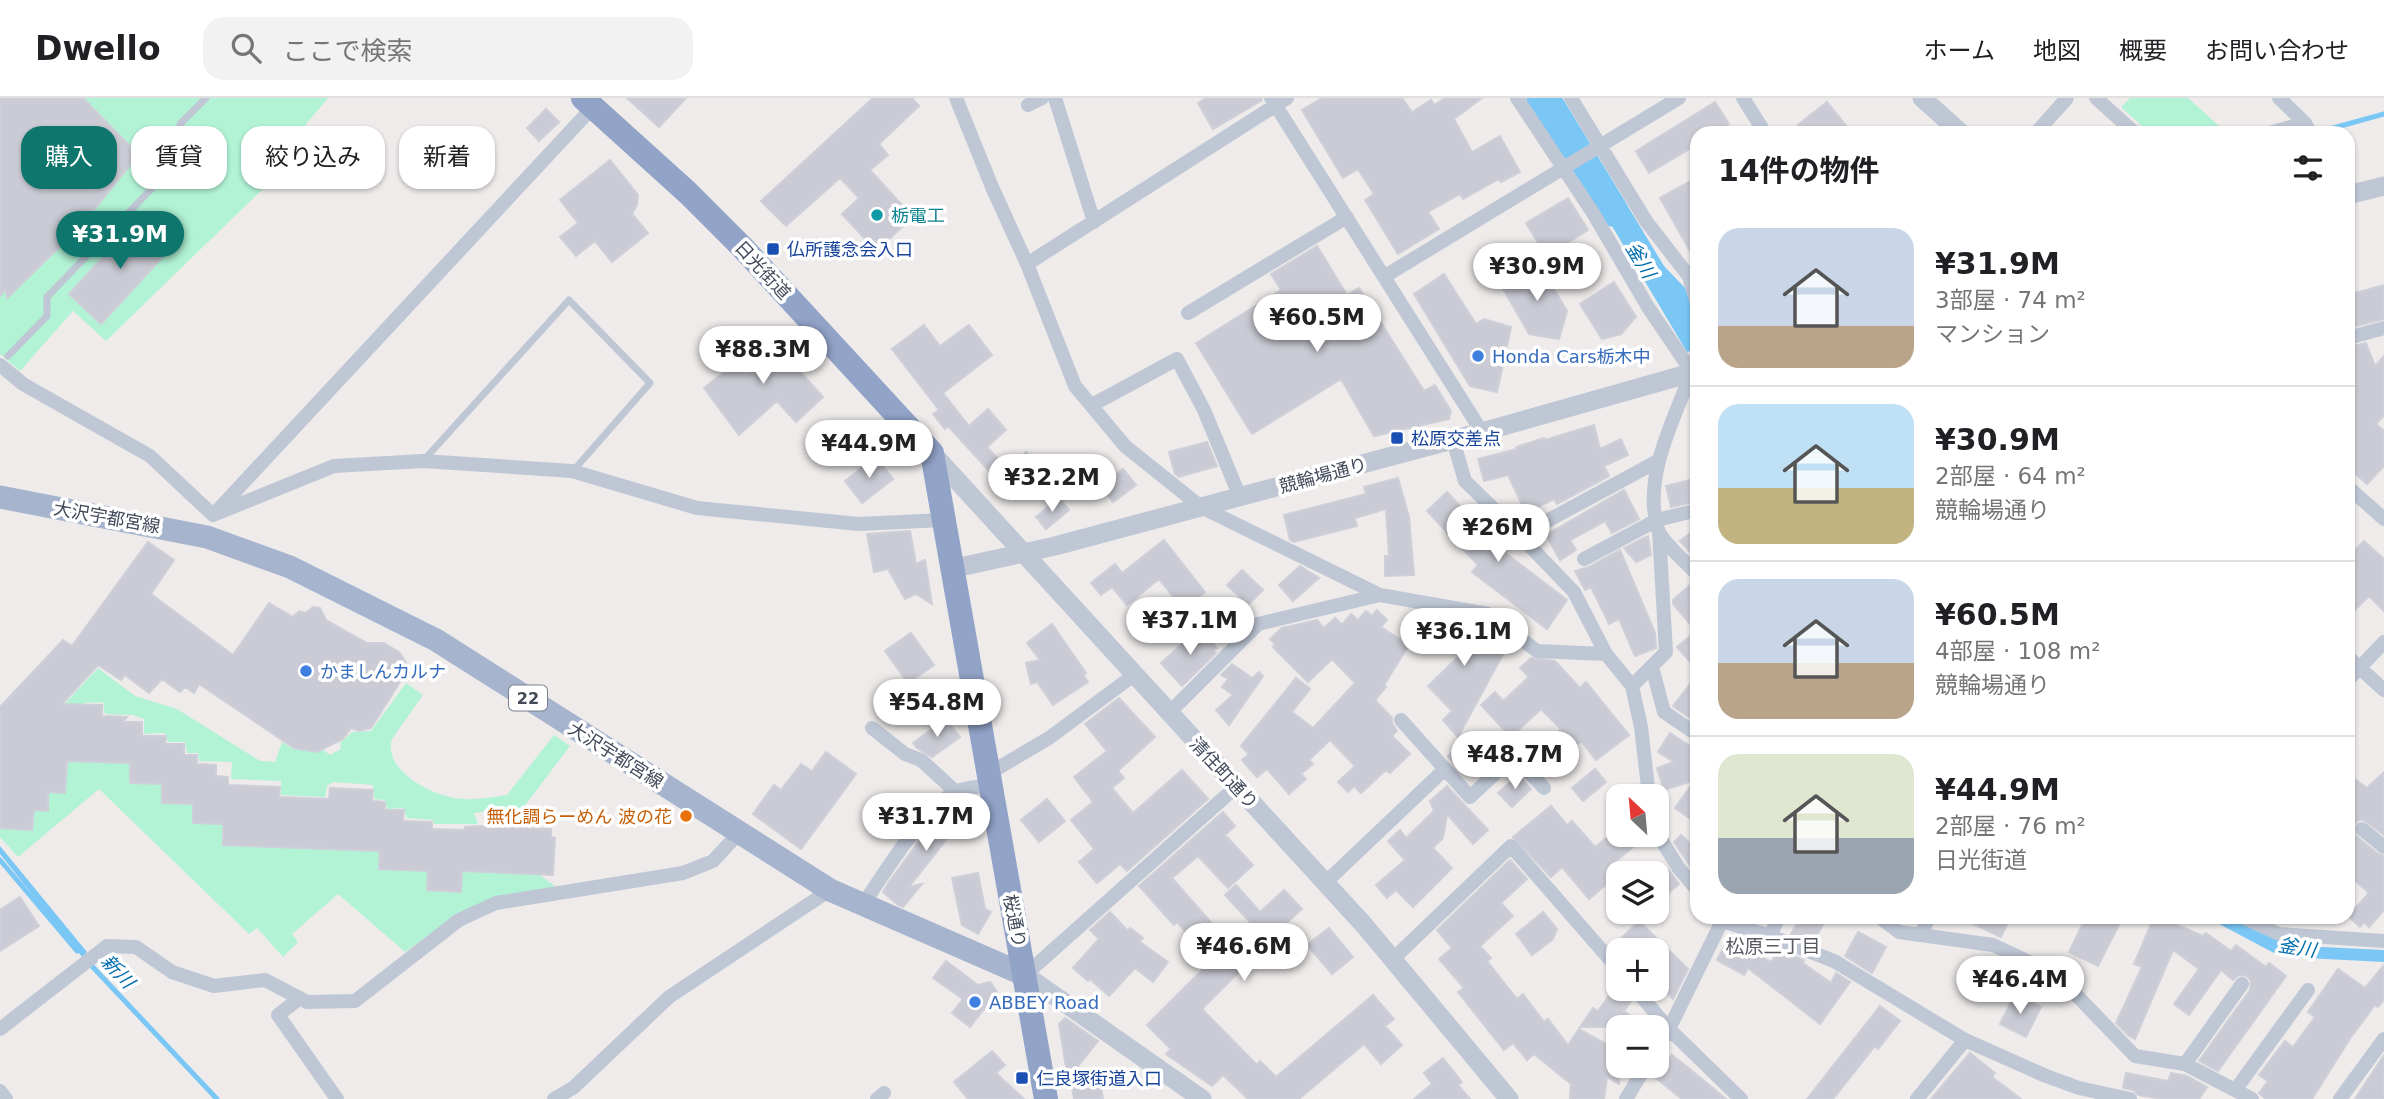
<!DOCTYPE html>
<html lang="ja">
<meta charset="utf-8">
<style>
body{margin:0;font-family:"DejaVu Sans","Noto Sans JP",sans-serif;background:#f2f2f2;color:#202124;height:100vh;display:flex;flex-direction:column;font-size:26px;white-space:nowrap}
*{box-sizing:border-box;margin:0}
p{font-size:23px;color:#757577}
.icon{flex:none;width:38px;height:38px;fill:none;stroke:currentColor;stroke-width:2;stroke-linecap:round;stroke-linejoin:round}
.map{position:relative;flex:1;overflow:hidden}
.side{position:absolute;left:1690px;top:28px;width:665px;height:798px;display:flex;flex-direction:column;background:#fff;border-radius:21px;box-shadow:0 2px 5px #0004}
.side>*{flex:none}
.banner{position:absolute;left:21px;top:28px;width:665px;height:63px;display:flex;gap:14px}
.needle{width:46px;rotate:334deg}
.fabs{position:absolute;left:1606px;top:686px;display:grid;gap:14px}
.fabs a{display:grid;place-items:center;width:63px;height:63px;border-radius:14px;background:#fff;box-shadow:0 2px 5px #0004;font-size:35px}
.price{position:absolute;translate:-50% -60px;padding:0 16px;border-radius:24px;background:#fff;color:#222;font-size:23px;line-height:46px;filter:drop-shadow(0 2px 4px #0008)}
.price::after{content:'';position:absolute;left:50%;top:42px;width:21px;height:16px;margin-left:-10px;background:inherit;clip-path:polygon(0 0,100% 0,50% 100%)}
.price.current{background:#0f766e;color:#fff}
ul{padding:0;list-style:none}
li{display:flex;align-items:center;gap:21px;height:175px;padding:0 28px}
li+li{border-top:2px solid #e0e0e0}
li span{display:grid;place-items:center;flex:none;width:196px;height:140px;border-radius:21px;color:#555}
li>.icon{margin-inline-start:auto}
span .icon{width:84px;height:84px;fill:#fffc;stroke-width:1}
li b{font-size:30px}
h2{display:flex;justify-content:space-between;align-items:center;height:84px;padding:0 28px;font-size:30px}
.chip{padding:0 24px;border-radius:21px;background:#fff;box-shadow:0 2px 5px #0004;font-size:24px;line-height:63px}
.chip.current{background:#0f766e;color:#fff}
header{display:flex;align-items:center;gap:42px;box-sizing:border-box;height:98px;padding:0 35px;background:#fff;border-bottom:2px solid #e0e0e0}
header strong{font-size:33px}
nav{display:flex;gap:38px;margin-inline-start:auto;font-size:24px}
.search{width:490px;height:63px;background:#f2f2f2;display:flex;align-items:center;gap:18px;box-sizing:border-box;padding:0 24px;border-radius:21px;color:#757577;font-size:26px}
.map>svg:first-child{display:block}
</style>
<header>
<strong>Dwello</strong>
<div class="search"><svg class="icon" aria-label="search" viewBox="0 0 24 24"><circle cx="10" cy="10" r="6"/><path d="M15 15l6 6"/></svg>ここで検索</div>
<nav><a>ホーム</a><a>地図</a><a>概要</a><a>お問い合わせ</a></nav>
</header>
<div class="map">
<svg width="2384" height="1001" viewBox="0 0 2384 1001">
<rect width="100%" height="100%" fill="#eeebea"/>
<path fill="#b2f3d6" d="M0,0H328L274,64L275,79L106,243L73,213L20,273L0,256Z
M2130,0H2188L2227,35H2150L2121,9Z
M98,570L135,598L177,611L260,663L275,664L282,644L293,651C306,643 319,648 330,657L341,651L340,645L352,634L371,633L406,585L423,597L392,641C382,673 435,700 463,701C477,702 492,699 507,697L554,637L570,648L520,714L496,712L474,715L478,726H434L433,722L407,720L403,710L387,711L385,702L374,701L373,687L333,684L327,688L325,699L281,697V683L231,681L232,664L199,663L198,655H187L185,644H168L165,635L144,636V621L133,617L105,616L103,604L84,605L82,616L44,628Z
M67,663L130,665L162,686V705L193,706L223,726V747L380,753V771L428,773V792L461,794L462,773L538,776L555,788L436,832L405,854L338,796L292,836L298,844L283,859L257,830L249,836L99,691L18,759L0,739V730L32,732L34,712L47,713L48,694L65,695Z"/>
<path fill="#7ac7f5" d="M1535,0H1562L1589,44L1569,56Z
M1601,64L1664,168L1686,191L1697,228V251L1687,254L1581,76Z
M0,748L87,854L82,859L0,756Z
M2206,819H2228L2277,842L2302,848L2384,852V864L2306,860L2274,855Z"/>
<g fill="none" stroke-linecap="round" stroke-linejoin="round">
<path stroke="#7ac7f5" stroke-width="5" d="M2326,32L2384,16
M0,762L77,853
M89,865L217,1001"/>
<path stroke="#7ac7f5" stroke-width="33" d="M1543,0L1611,112"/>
</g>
<path fill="#cacbd4" stroke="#cecfd8" stroke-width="2" d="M0,0H83L132,50L172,53V55L131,66L80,129L7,200L6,191L0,198Z
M627,0H686L659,29Z
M873,0H912L919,8L879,46L888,57L870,72L913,119L876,153L842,116L859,100L840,80L786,128L761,103Z
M1206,0H1261L1262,2L1213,31L1198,5Z
M1322,0H1402L1412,14L1431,2L1434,7L1445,0H1482L1454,21L1472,54L1500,38L1520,74L1501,84L1499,81L1463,101L1460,96L1428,114L1439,131L1398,156L1365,102L1374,96L1358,71L1343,80L1302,12Z
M1715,4L1729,26L1714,35H1698V46L1649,75L1636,53Z
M1827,4L1852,35H1805L1798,27Z
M546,11L559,24L539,43L527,30Z
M610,62L638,97L637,107L632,116L648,135L612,164L595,143L576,158L560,139L578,125L560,102Z
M1698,79V167L1660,100Z
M1568,100L1588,132L1546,158L1526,125Z
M139,120L171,150L101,226L69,196Z
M1317,148L1347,197L1359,190L1424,293L1435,287L1451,313L1449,321L1374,338L1341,281L1252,336L1196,245L1281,192L1271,176Z
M1538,165L1567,213L1559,241L1529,236L1501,187Z
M1444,176L1476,226L1484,221L1511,229L1497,294L1470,288L1414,196Z
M1614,184L1636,219L1621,236L1602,241L1580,206Z
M2384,187V221L2348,230V197Z
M924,227L940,248L969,227L992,257L943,295L969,328L988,311L1006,332L987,349L1008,372L1026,354L1046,375L1030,390L1026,386L1012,398L948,328L945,331L933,316L939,312L892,251Z
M775,234L792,257L788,260L823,299L796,324L777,303L739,337L704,290Z
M2366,245L2375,268L2384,258V317L2376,326L2384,333V368L2367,386L2348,369V249Z
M861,326L877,346L864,357L848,337Z
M1594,327L1600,351L1621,341L1628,357L1604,368L1609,378L1557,406L1554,401L1526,415L1508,377L1484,383L1478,361L1517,351L1516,349L1544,340L1545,342Z
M1207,344L1217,368L1179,379L1175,376L1169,354Z
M876,359L893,381L862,405L845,383Z
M1123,371L1136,387L1113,404L1101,388Z
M1398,380L1409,419L1414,477L1385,478V458H1389L1386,411L1355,420L1357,428L1294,444L1290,442L1284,417L1366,396L1364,389Z
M1698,380V403L1671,409L1666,388Z
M1624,392L1639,421L1612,435L1605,423L1570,442L1576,452L1560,462L1546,437Z
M1447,394L1500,451L1567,502L1547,531L1472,474L1478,467L1427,413Z
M1059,400L1069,412L1046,431L1036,419Z
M1698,429V463L1680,443Z
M910,433L916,466L925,462L932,506L916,496L905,501L888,471L874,474L867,436Z
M1648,438L1651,457L1636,464L1624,450Z
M1164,442L1205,494L1183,511L1159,481L1127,507L1112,489L1101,497L1091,485L1115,466L1122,475Z
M2364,443L2384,461V513L2369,498L2348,519V459Z
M148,444L174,462L151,496L233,557L269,505L293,519L299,513L306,515L313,509L320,510L326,522L367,545H384L400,555L407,567L405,576L371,630L359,633L351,630L343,641L317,654L294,650L199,586L194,595L185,589L180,594L162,581L149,595L125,577L121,582L98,567L62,606L102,607V618L127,619L123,624H142V638H166L165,646H184V657H197V666L216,667V678L228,679V687L280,689L279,699L329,701L330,690L373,692L372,703L385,704V712H404L403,723L432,724V731L464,732L465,729L480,728L551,731V739L555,740L553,777L462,773L461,794L427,792L428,773L379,771L380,753L223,747V726L193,725V706L162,705V686L130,685V665L67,663L65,695L48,694V713L34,712L32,732L0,730V609L63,542L72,548Z
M1620,452L1655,535L1656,550L1635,558L1619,521L1609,526L1591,489L1585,492L1575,473L1589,469Z
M1300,468L1319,480L1293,503L1279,487Z
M1242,472L1263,492L1248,507L1227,487Z
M1690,487L1698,495V573L1677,549L1696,533L1673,506V502Z
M1377,512L1387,522L1381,529L1409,547L1384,587L1386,589L1375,602L1392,620V625L1397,633L1392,638L1410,656L1390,675L1386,672L1361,695L1354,688L1348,694L1338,684L1355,668L1330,642L1309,662L1313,666L1301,676L1306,681L1289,696L1267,671L1257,679L1242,662L1249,656L1241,648L1296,580L1310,591L1292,614L1313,630L1355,585L1332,561L1308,584L1273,549L1275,546L1270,541L1282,530L1317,522L1324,530L1335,520L1342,527L1351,516L1358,522L1366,513L1372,518Z
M1429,517L1448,519L1460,527L1462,523L1507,549L1458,639L1443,622L1452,613L1428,588L1462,555L1422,528Z
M1052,526L1086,575L1083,577L1088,584L1053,607L1037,584L1031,586L1026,565L1040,562L1027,545Z
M1200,530L1217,550L1213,553L1216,555L1182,588L1161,565Z
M911,535L934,567L908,585L885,553Z
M1531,560L1555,563L1580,590L1586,584L1629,637L1596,662L1581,643L1545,677L1532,663L1536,660L1533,658L1561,631L1541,611L1511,639L1481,607L1495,594L1503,603L1529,579L1520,570Z
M1232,566L1252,580L1259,574L1263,578L1229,627L1216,612L1233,597L1222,589L1228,581L1221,577Z
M1698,576V610L1690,620L1673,608Z
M1119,600L1155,639L1118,673L1124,680L1112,690L1133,715L1182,672L1208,701L1127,773L1120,766L1097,785L1079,764L1094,751L1071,722L1093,704L1074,679L1107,653L1085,626Z
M946,621L960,639L932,659L917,650L913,645Z
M1670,635L1698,653V714L1692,722L1675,710L1695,682L1664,692L1657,670L1674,664L1658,654Z
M1469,639L1485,656L1464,675L1448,658Z
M826,654L856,676L801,751L753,716L774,687L781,692L801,666L812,673Z
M1595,671L1606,684L1583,703L1572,690Z
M2384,674V737L2364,722H2358L2352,730L2356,738L2378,756L2384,758V812L2369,829L2364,824L2360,829L2348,818L2369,795L2348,776V676L2367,690Z
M1518,677L1531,691L1512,709L1498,695Z
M1447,688L1488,732L1473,746L1447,716L1443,740L1433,750L1452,770L1413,809L1396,792L1387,800L1376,787L1405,762L1388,743L1400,732L1406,740L1434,713L1430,703Z
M1047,701L1065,723L1039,744L1021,722Z
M967,705L972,728L954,732L909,789L922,786L903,809L898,807L883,794L889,784L925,735L943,716L951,708Z
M1551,708L1567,727L1572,723L1595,749L1610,737H1648L1616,763L1621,768L1605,782L1608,785L1589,801L1562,769L1551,779L1513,739Z
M1223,714L1235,728L1225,737L1253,767L1228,790L1198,758L1172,780L1229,845L1250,824L1225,797L1236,787L1260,814L1284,792L1302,811L1256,853L1258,855L1202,911L1257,967L1260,963L1276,979L1373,897L1394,921L1385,928L1402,947L1381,966L1364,946L1299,1001H1248L1223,977L1212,988L1166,956L1171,951L1147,927L1211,863L1177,824L1174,827L1139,788Z
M1681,737L1698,753V767L1693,772L1674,744Z
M1510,762L1527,781L1501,805L1513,818L1480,848L1491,860L1487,863L1517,901L1523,896L1544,924L1548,921L1568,947L1579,931L1619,953V968H1626L1619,980V986L1607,979L1604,1001H1570L1571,986L1534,956L1527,962L1513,945L1504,952L1458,894L1464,890L1439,861L1452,850L1437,832Z
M1669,772L1679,786L1657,805V782Z
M978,775L985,811L991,814L978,836L962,827L952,780Z
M20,799L39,828L0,853V812Z
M1110,814L1128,833L1130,830L1143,840L1140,844L1168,864L1153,884L1135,870L1109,898L1090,881L1088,883L1073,870L1099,841L1090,832Z
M1543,814L1557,831L1553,841L1532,857L1516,836Z
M1800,819H1827L1813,845L1791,836Z
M1958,819H2011L2001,839Z
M2086,819H2123L2098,868L2069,854Z
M2154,819H2159L2203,838L2206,835L2231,853L2236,847L2266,869L2269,865L2286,878L2218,973L2199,963L2250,892L2251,883L2247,878L2239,877L2233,882L2221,872L2189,917L2174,906L2199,871L2173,852L2135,941L2129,938L2116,925L2142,869L2134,866Z
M1639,823L1688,871L1673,901L1657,885V852H1615L1612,849Z
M1329,830L1353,859L1332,876L1307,847Z
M1858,834L1886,849L1872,875L1845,858Z
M1731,836L1749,842L1744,849L1771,864L1780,852L1804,862L1803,865L1831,885L1836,875L1850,884L1820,926L1748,870L1744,877L1717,862Z
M946,863L978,887L990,884L997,894L970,929L952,915L963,901L933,880Z
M2384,867V902L2378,909L2375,907L2351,939L2312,1001H2266L2261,997L2259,995L2268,983L2259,977L2285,943L2293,949L2315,919L2308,914L2338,871L2365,890Z
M1618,885L1619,891H1626L1632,902L1624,913L1646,929H1580L1593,910L1598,913Z
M2015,896L2041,909L2026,939L2000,926Z
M1880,908L1900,923L1878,951L1875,948L1833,1001H1807Z
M1065,920L1098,943L1068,981L1059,926Z
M992,953L1005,967L996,975L1024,1001H968L954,984Z
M1970,955L1995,975L1992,979L2021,1001H1931Z
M1672,957L1691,972L1726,1001H1682L1652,977L1656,968H1663Z
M2384,957V1001H2355L2380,963Z
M1443,960L1462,984L1458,987L1470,1001H1414L1432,986L1424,975Z
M1098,975L1103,1001H1074L1070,980Z
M2126,975L2168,983L2171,975L2187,978L2207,989L2199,1001H2162L2138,997L2133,992L2123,990Z"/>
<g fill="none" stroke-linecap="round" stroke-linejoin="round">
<path stroke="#bfc7d5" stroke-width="7" d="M8,258L47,218V199L187,54L180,26L206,0
M423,363L569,202L650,285L573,373"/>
<path stroke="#bfc7d5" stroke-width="14" d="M956,0L992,89L1027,166L1075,288L1125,348L1201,409L1380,497
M1055,0L1094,124
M1271,0L1482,334
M1517,0L1593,115L1648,209L1692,274C1674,321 1642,380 1658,432C1662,444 1688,466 1698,477
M1571,0L1646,123L1698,190
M1743,0L1765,35
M2096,0L2135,35
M2279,0L2305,25L2310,35
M1028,7L1042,0
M2036,35L2067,0
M2269,35L2305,25
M1027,166L1287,0
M1385,178L1679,0
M1690,183L1698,208
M1188,215L1347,119
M2348,240L2384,230
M0,267L23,286L150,358L213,417L334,368L423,363L572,373L697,410L859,426L943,422
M1092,307L1177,261L1204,312L1240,399
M1453,342L1465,383L1499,416L1574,494L1606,556
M2348,389L2384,421
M217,413L593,9
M1532,431L1658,363
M1584,461L1657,422L1698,412
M2348,559L2384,592
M1652,569L1664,614L1698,637
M2348,582L2384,544
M1169,615L1258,526L1380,497L1488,516L1537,553L1606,556L1632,588
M872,630L905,656L921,662L956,694
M1445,671L1470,699L1514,658L1544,690
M988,676L1049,640L1134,577
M1649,698L1641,629L1632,588L1666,554L1659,434
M2362,731L2384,749
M1657,735L1678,769L1698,793
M1325,785L1445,671L1401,622
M862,808C884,776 923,710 957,693C967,689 980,689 990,687
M1879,819L1899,834L1993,847L2057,877L2135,958L2185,966L2252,1001
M2242,819L2279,836L2384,843
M1921,837L1929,819
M1770,838L1834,863L1965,942L2046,978L2079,990L2130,1001
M1393,861L1511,748L1619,872
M1025,877L1236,689
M1635,891L1669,931L1741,1001
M300,900L278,917L337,1001
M0,931L107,848L136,849L172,874L214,888L265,882L307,904L355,903L459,822L496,805L683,775L713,763L739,735
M1657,950L1669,931L1722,823L1770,838L1779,819
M2185,966L2242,886
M2236,991L2308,892
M0,993L6,1001
M554,1001L573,990L669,899L830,792
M877,1001L884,995
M1626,1001L1646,968
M1917,1001L1965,942
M2340,1001L2384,941"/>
<path stroke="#bfc7d5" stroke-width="19" d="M1922,0L1961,35
M2348,97L2384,88
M932,355L1364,827L1509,1001
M951,471L1055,448L1482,334L1698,273
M1025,877L1202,1001"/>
<path stroke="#a7b4ce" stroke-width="23" d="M0,399L207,439L290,469L436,542L830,792L1025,877"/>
<path stroke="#92a3c8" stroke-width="24" d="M583,0L688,95L743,150L932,355L1046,1001"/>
</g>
<circle fill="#0f9aa8" stroke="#fff" stroke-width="2.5" cx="877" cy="117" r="7"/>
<g fill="#1a4fb4" stroke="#fff" stroke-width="2.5">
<rect x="766" y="144" width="14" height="14" rx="3.5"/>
<rect x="1390" y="333" width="14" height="14" rx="3.5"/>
<rect x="1015" y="973" width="14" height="14" rx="3.5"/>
</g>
<g fill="#3f7fe0" stroke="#fff" stroke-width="2.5">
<circle cx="1478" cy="258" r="7"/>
<circle cx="306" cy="573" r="7"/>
<circle cx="975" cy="904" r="7"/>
</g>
<circle fill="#e8710a" stroke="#fff" stroke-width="2.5" cx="686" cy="718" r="7"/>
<g text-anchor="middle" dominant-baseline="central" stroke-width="7" stroke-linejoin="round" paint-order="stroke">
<rect fill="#fff" stroke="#7b808c" stroke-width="2" x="509" y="587.5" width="38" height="25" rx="5"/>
<g font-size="16" font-weight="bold" fill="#424a5a">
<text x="528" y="600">22</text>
</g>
<g font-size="18" fill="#0d838f" stroke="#fff" text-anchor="start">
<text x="891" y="117">栃電工</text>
</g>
<g font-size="18" fill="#164399" stroke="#fff" text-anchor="start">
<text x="787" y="151">仏所護念会入口</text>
<text x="1411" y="340">松原交差点</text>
<text x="1036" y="980">仁良塚街道入口</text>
</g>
<g font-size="18" fill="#424a5a" stroke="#fff">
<text transform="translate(763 172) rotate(47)">日光街道</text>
<text transform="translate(1323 377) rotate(-15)">競輪場通り</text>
<text transform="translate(107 419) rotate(10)">大沢宇都宮線</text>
<text transform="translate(616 657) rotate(32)">大沢宇都宮線</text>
<text transform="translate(1224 675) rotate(47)">清住町通り</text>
<text transform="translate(1015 823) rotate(79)">桜通り</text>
</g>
<g font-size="18" fill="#366cbe" stroke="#fff" text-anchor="start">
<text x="1492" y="258">Honda Cars栃木中</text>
<text x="320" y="573">かましんカルナ</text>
<text x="989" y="904">ABBEY Road</text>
</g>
<g font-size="18" fill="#c56008" stroke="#fff" text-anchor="end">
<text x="672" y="718">無化調らーめん 波の花</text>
</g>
<g font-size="19" font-style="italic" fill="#006daf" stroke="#fff">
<text transform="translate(1641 162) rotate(59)">釜川</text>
<text transform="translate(2297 849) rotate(9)">釜川</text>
<text transform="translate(118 873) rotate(47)">新川</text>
</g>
<g font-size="19" fill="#575a61" stroke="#fff">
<text x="1773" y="848">松原三丁目</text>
</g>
</g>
</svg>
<div class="fabs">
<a><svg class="needle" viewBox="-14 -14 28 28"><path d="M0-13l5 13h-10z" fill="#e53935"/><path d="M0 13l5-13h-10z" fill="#757577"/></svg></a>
<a><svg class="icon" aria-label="layers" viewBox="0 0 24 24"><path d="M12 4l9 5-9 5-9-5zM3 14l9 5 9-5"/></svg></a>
<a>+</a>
<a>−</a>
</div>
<b class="price current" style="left:120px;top:173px">¥31.9M</b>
<b class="price" style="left:1537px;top:205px">¥30.9M</b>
<b class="price" style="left:1317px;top:256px">¥60.5M</b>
<b class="price" style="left:763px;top:288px">¥88.3M</b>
<b class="price" style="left:869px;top:382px">¥44.9M</b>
<b class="price" style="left:1052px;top:416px">¥32.2M</b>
<b class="price" style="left:1498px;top:466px">¥26M</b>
<b class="price" style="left:1190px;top:559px">¥37.1M</b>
<b class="price" style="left:1464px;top:570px">¥36.1M</b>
<b class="price" style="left:937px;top:641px">¥54.8M</b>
<b class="price" style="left:1515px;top:693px">¥48.7M</b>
<b class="price" style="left:926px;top:755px">¥31.7M</b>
<b class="price" style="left:1244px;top:885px">¥46.6M</b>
<b class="price" style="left:2020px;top:918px">¥46.4M</b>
<div class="banner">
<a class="chip current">購入</a>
<a class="chip">賃貸</a>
<a class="chip">絞り込み</a>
<a class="chip">新着</a>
</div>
<section class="side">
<h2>14件の物件<svg class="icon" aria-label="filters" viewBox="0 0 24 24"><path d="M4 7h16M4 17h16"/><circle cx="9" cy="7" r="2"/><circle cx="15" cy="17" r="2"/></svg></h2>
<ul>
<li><span style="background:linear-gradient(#c9d6e8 70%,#b9a48a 0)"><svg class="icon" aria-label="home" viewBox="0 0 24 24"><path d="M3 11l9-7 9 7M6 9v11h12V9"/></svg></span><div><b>¥31.9M</b><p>3部屋 · 74 m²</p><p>マンション</p></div></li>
<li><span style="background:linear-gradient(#bfe0f5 60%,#c2b280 0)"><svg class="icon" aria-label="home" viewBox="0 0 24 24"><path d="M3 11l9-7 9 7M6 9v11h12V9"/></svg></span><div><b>¥30.9M</b><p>2部屋 · 64 m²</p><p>競輪場通り</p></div></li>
<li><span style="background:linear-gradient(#c9d6e8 60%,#b9a48a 0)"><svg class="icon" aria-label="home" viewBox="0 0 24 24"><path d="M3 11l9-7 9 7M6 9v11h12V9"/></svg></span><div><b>¥60.5M</b><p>4部屋 · 108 m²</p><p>競輪場通り</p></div></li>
<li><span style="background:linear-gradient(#dfe7d0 60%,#9aa5b1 0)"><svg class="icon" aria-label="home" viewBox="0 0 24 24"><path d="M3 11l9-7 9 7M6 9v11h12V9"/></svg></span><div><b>¥44.9M</b><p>2部屋 · 76 m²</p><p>日光街道</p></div></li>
</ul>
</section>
</div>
